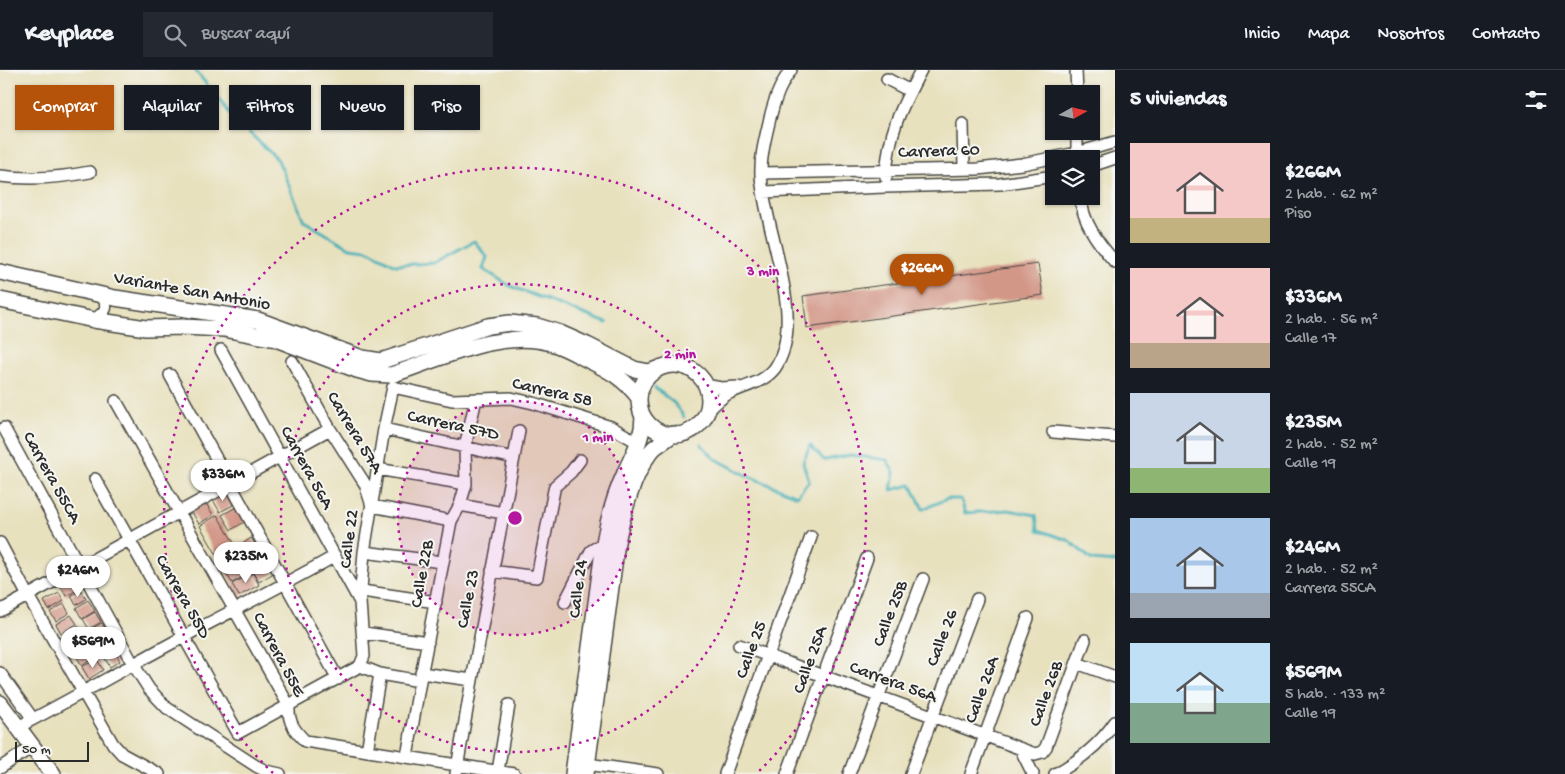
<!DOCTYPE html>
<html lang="es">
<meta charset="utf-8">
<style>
body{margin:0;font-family:"Gochi Hand",sans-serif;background:#242831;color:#f1f3f6;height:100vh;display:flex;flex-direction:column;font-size:19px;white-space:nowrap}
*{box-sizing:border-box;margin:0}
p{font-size:16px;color:#9ea1a6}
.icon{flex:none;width:28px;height:28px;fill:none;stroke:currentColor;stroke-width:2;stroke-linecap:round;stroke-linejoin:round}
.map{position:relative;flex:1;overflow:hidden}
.panel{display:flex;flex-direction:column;background:#171b24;width:450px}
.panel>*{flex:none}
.banner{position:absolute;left:15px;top:15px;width:475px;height:45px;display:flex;gap:10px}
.needle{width:32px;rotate:82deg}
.fabs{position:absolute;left:1045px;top:15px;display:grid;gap:10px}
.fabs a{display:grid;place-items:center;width:55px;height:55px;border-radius:0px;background:#171b24;box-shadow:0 1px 4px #0004;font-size:25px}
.scale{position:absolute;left:15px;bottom:12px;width:74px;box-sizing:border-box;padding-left:5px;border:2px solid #2b2b2b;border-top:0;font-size:14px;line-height:18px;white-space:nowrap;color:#2b2b2b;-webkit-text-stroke:4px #f6f6f2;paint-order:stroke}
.price{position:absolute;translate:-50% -42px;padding:0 11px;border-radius:18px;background:#fff;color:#222;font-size:16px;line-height:32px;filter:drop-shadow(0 1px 2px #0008)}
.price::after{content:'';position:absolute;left:50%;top:30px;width:15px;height:11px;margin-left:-8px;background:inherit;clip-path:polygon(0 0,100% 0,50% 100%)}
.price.on{background:#b45309;color:#fff}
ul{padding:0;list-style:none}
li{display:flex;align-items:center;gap:15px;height:125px;padding:0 15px}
li span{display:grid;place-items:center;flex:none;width:140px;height:100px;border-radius:0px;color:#555}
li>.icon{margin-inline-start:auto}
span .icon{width:60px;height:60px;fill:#fffc;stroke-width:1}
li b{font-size:21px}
h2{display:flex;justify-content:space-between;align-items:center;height:60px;padding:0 15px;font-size:21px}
.tag{padding:0 18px;border-radius:0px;background:#171b24;box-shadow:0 1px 4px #0004;font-size:18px;line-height:45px}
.tag.on{background:#b45309;color:#fff}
header{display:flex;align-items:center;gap:30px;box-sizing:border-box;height:70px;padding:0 25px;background:#171b24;border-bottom:1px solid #363941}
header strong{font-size:24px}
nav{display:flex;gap:28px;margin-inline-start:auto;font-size:18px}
.search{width:350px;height:45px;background:#242831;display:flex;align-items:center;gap:12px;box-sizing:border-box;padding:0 18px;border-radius:0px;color:#9ea1a6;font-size:19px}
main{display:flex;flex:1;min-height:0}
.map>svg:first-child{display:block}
</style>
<header>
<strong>Keyplace</strong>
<div class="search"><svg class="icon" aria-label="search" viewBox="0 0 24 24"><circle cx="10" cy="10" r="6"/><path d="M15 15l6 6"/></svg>Buscar aquí</div>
<nav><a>Inicio</a><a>Mapa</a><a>Nosotros</a><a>Contacto</a></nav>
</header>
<main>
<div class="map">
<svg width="1115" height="704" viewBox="0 0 1115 704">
<rect width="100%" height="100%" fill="#f6f6f2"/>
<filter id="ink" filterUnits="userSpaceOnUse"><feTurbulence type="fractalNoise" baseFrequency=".02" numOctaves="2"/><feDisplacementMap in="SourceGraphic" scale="10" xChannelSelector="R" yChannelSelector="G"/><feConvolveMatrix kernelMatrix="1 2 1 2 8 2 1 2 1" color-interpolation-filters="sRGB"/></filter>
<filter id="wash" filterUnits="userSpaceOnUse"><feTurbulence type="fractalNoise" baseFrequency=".0096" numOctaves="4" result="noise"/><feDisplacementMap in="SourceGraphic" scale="20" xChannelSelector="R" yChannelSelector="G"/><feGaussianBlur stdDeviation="1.12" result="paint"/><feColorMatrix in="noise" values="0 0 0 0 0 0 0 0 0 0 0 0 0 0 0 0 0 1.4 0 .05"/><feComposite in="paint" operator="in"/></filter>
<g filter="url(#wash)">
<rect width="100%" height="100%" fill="#e8e1be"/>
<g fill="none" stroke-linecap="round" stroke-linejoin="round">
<path stroke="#3daeb6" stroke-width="3" d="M195,0L233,47L278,90L304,151L350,178L367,180L396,195L434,193L474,171L487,187L483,199L510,216L607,253
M655,318L674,333L684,347
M701,374L714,388L746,405L797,426L809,411L803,393L810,375L824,390L851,385L887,390L894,403L891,420L911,415L923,439L947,429H961L965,443L1008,440L1036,445L1038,460L1068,470L1092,490L1115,492"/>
</g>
<g id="blocks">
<path fill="#d39788" d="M1038,194L1043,225L807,258L803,226Z
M226,422L233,435L220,442L213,430Z
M206,433L213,445L199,454L192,442Z
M238,436L246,451L231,460L222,445Z
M217,445L236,476L218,487L200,456Z
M251,468L257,477L243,487L237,478Z
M236,477L251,502L232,513L217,488Z
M258,478L266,491L251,500L243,488Z
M267,491L274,503L259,512L252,501Z
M253,503L259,515L239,526L232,514Z
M74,508L80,519L66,526L60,515Z
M81,520L86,529L76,535L71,526Z
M59,523L64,531L49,540L44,531Z
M88,530L95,541L82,549L76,538Z
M64,534L69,543L56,551L50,542Z
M95,542L101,552L89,559L83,549Z
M71,545L77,554L61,563L56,554Z
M102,553L108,563L95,571L89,560Z
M78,556L82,563L67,572L63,565Z
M109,565L114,574L101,581L96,572Z
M83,567L88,577L76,584L71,575Z
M112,576L120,591L110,597L101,582Z
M89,579L95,587L82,596L77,587Z
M97,589L103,600L89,609L82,597Z"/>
</g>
</g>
<g filter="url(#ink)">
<use href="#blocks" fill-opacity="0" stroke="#474641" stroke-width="1"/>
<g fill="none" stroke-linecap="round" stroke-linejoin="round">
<defs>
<path id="minor" d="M1076,0L1077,24
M887,9L910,21
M963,54L964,99
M1077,61V89
M1091,96L1115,88
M761,103L978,99L1022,94L1077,83L1115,72
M0,106C31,110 59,108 90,102
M886,107C888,63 901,38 921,0
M763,122L885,117L1000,114L1054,106
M1080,126C1083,153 1098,173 1115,192
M94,250C106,241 109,238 102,225
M221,280L360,532
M292,291L330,359L365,414L372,436L451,451
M170,305L338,609
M705,315L721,318L738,317
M116,331L289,636C288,652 294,660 305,671L514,704
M706,343C712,337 718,330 726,325C742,316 763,314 775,298C808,249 764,160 761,105C760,86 766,66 770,48C774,31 780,14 791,0
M4,358L133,594L149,619L167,638L256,696L266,701L280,704
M384,359L514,388
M1053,362L1115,367
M377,399L466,414
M95,409L238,663L360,596
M460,435L503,443
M0,473L28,526L113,674L122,684L159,704
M364,482L442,492
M492,501L537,507L554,420L555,416L571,402L580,390
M362,521L436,532
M565,532L591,481L604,473
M0,541L330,359
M364,563L428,572
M739,575L1035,684L1042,682L1046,677L1085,570
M1077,593L1115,607
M360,596L364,586L360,532L364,482L384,359L393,317L452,330L511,328L533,333L611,357L639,373
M360,596L380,604L420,611
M0,603L33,649
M421,603L472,610
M18,657C74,628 129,596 185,566C235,539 286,514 335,486
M1021,680L1033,704
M367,681L380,604
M407,687L420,611L451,451L460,435L466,414L465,377L476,329
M587,694L658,704
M0,698L32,677
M498,701L509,635
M456,704L472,610L519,361
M725,704L811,467
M787,704L867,488
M849,704L923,509
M911,704L977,529
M971,704L1028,548
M1055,704C1079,691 1100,674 1115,652"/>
<path id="major" d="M0,202L115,228L258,250L362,288L381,291L488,256L510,253L537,256L560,263L587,275L634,299L649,302L657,299
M0,230L94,250L146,258L183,257L224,259L276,269L357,300L372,304L391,305C440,289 505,256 557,275C568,279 578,285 588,290C609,300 625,309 639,328
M639 330a35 35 0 1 1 70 0a35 35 0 1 1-70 0Z
M0,633L53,704
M573,704L604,473C608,450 614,427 624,405C633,383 643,370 643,346
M586,704L617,472C623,444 634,399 654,378C660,373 667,369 673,364"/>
</defs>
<use href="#minor" stroke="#474641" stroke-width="14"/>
<use href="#major" stroke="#474641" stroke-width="18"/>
<use href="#minor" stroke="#fff" stroke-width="11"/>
<use href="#major" stroke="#fff" stroke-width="15"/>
</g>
</g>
<circle cx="515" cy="448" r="117" fill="#b5179e" fill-opacity=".12"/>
<g fill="none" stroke="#b5179e" stroke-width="2.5" stroke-dasharray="2.5 5">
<circle cx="515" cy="448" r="117"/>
<circle cx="515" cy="448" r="234"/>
<path d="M273 703A351 351 0 1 1 757 703"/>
</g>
<g text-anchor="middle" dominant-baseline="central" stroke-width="4" stroke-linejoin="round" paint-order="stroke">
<g font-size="18" fill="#2b2b2b" stroke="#f6f6f2">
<text transform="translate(939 82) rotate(-2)">Carrera 60</text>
<text transform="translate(192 222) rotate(10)">Variante San Antonio</text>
<text transform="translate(552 323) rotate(13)">Carrera 58</text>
<text transform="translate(453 356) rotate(12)">Carrera 57D</text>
<text transform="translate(354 363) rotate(59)">Carrera 57A</text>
<text transform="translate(306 398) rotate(61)">Carrera 56A</text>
<text transform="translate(51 408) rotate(61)">Carrera 55CA</text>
<text transform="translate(350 469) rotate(-83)">Calle 22</text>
<text transform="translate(423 504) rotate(-80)">Calle 22B</text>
<text transform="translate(579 519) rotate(-83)">Calle 24</text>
<text transform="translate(182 527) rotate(60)">Carrera 55D</text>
<text transform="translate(469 529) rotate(-79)">Calle 23</text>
<text transform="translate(891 544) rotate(-69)">Calle 25B</text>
<text transform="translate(943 568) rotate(-69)">Calle 26</text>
<text transform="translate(752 580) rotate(-70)">Calle 25</text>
<text transform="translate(278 585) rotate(62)">Carrera 55E</text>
<text transform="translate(811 590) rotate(-70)">Calle 25A</text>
<text transform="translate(893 613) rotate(20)">Carrera 56A</text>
<text transform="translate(983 620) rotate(-70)">Calle 26A</text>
<text transform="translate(1047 624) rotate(-70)">Calle 26B</text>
</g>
</g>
<circle cx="515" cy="448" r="8" fill="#b5179e" stroke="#f6f6f2" stroke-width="2.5"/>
<g font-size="15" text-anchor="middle" font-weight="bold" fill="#b5179e" stroke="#f6f6f2" stroke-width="4" stroke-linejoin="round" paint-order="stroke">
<text x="763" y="205">3 min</text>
<text x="680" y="288">2 min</text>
<text x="598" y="371">1 min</text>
</g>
</svg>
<div class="fabs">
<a><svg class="needle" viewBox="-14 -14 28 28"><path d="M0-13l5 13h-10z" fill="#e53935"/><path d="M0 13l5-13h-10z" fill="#9ea1a6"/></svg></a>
<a><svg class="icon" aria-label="layers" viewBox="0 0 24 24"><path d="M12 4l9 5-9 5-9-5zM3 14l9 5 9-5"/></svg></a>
</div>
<div class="scale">50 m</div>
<b class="price on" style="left:922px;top:226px">$266M</b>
<b class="price" style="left:223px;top:432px">$336M</b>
<b class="price" style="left:246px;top:514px">$235M</b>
<b class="price" style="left:78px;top:528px">$246M</b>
<b class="price" style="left:93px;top:599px">$569M</b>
<div class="banner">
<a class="tag on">Comprar</a>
<a class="tag">Alquilar</a>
<a class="tag">Filtros</a>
<a class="tag">Nuevo</a>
<a class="tag">Piso</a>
</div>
</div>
<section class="panel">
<h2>5 viviendas<svg class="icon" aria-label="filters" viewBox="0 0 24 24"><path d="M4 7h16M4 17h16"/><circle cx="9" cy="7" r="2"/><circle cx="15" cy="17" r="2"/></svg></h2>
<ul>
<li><span style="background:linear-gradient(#f6c9c9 75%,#c2b280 0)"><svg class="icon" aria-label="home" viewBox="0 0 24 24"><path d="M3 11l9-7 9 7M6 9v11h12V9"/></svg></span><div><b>$266M</b><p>2 hab. · 62 m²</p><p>Piso</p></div></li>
<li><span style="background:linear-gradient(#f6c9c9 75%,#b9a48a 0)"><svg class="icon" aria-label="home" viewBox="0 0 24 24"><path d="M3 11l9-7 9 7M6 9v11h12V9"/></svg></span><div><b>$336M</b><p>2 hab. · 56 m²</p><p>Calle 17</p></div></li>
<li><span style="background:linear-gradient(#c9d6e8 75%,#8fb573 0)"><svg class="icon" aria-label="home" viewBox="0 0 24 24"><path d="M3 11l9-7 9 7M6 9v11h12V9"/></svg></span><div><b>$235M</b><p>2 hab. · 52 m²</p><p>Calle 19</p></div></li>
<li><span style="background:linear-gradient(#a9c7e8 75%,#9aa5b1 0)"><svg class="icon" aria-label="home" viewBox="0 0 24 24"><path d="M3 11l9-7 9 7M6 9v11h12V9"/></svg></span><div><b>$246M</b><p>2 hab. · 52 m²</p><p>Carrera 55CA</p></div></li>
<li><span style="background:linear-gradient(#bfe0f5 60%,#7fa58c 0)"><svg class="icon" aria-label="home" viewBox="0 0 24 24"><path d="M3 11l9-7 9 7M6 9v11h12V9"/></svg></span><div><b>$569M</b><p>5 hab. · 133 m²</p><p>Calle 19</p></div></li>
</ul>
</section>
</main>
